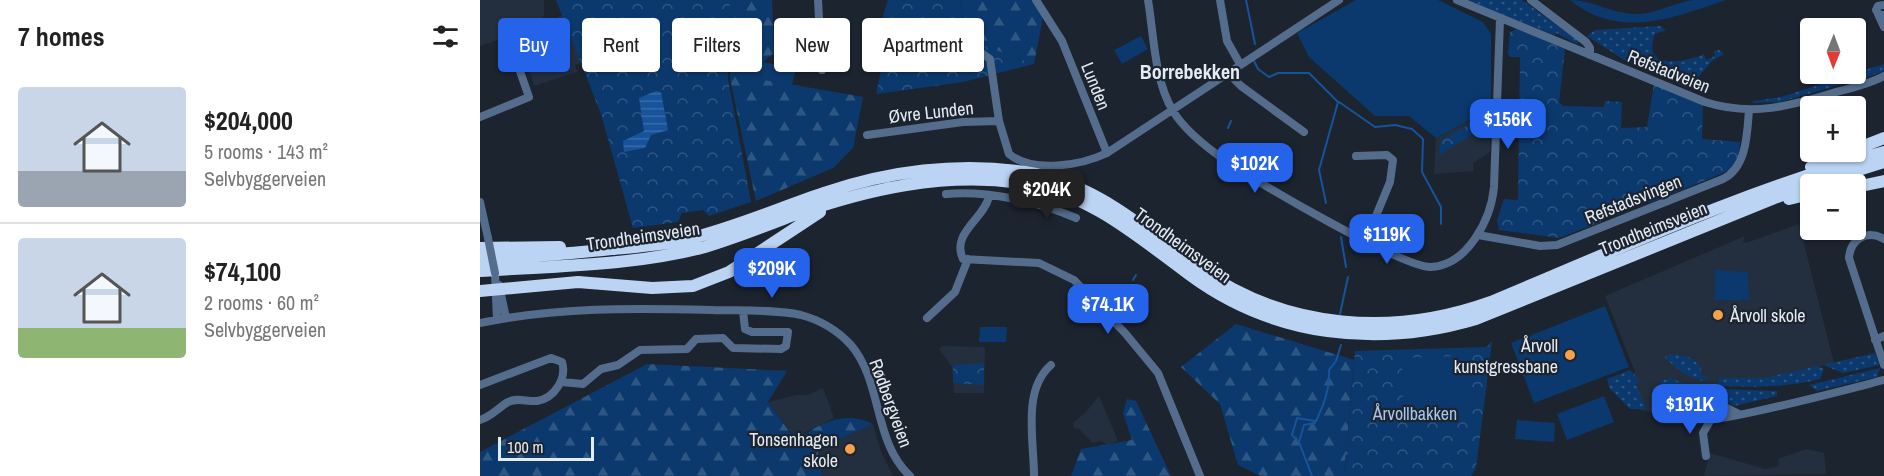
<!DOCTYPE html>
<meta charset="utf-8">
<style>
body{margin:0;font-family:"Archivo Narrow",sans-serif;background:#f6f6f6;color:#222;height:100vh;display:flex;flex-direction:column;font-size:22px;white-space:nowrap}
*{box-sizing:border-box;margin:0}
p{font-size:20px;color:#767676}
.icon{flex:none;width:33px;height:33px;fill:none;stroke:currentColor;stroke-width:2;stroke-linecap:round;stroke-linejoin:round}
.map{position:relative;flex:1;overflow:hidden}
.panel{display:flex;flex-direction:column;background:#fff;width:480px}
.panel>*{flex:none}
.banner{position:absolute;left:18px;top:18px;width:570px;height:54px;display:flex;gap:12px}
.needle{width:39px;rotate:181deg}
.buttons{position:absolute;left:1320px;top:18px;display:grid;gap:12px}
.buttons a{display:grid;place-items:center;width:66px;height:66px;border-radius:6px;background:#fff;box-shadow:0 2px 4px #0004;font-size:30px}
.scale{position:absolute;left:18px;bottom:15px;width:96px;box-sizing:border-box;padding-left:6px;border:3px solid #e5ebf2;border-top:0;font-size:16px;line-height:21px;white-space:nowrap;color:#e5ebf2;-webkit-text-stroke:4px #1c242f;paint-order:stroke}
.price{position:absolute;translate:-50% -51px;padding:0 14px;border-radius:12px;background:#2563eb;color:#fff;font-size:20px;line-height:39px;filter:drop-shadow(0 2px 3px #0008)}
.price::after{content:'';position:absolute;left:50%;top:36px;width:18px;height:14px;margin-left:-9px;background:inherit;clip-path:polygon(0 0,100% 0,50% 100%)}
.price.active{background:#222;color:#fff}
ul{padding:0;list-style:none}
li{display:flex;align-items:center;gap:18px;height:150px;padding:0 18px}
li+li{border-top:2px solid #e0e0e0}
li span{display:grid;place-items:center;flex:none;width:168px;height:120px;border-radius:6px;color:#555}
li>.icon{margin-inline-start:auto}
span .icon{width:72px;height:72px;fill:#fffc;stroke-width:1}
li b{font-size:26px}
h2{display:flex;justify-content:space-between;align-items:center;height:72px;padding:0 18px;font-size:26px}
.tag{padding:0 21px;border-radius:6px;background:#fff;box-shadow:0 2px 4px #0004;font-size:21px;line-height:54px}
.tag.active{background:#2563eb;color:#fff}
main{display:flex;flex:1;min-height:0}
.map>svg:first-child{display:block}
</style>
<main>
<section class="panel">
<h2>7 homes<svg class="icon" aria-label="filters" viewBox="0 0 24 24"><path d="M4 7h16M4 17h16"/><circle cx="9" cy="7" r="2"/><circle cx="15" cy="17" r="2"/></svg></h2>
<ul>
<li><span style="background:linear-gradient(#c9d6e8 70%,#9aa5b1 0)"><svg class="icon" aria-label="home" viewBox="0 0 24 24"><path d="M3 11l9-7 9 7M6 9v11h12V9"/></svg></span><div><b>$204,000</b><p>5 rooms · 143 m²</p><p>Selvbyggerveien</p></div></li>
<li><span style="background:linear-gradient(#c9d6e8 75%,#8fb573 0)"><svg class="icon" aria-label="home" viewBox="0 0 24 24"><path d="M3 11l9-7 9 7M6 9v11h12V9"/></svg></span><div><b>$74,100</b><p>2 rooms · 60 m²</p><p>Selvbyggerveien</p></div></li>
</ul>
</section>
<div class="map">
<svg width="1404" height="476" viewBox="0 0 1404 476">
<defs>
<pattern id="grass-dots" width="8" height="8" patternUnits="userSpaceOnUse" patternTransform="scale(1.5)"><rect width="8" height="8" fill="#0b396d"/><path d="M2 2h.1M6 6h.1" fill="none" stroke="#2e5682" stroke-width="1.8" stroke-linecap="round"/></pattern>
<pattern id="forest-firs" width="22" height="20" patternUnits="userSpaceOnUse" patternTransform="scale(1.5)"><rect width="22" height="20" fill="#0b396d"/><path d="M5 1l3.5 6h-7zM16 11l3.5 6h-7z" fill="#2e5682"/></pattern>
<pattern id="park-crowns" width="20" height="18" patternUnits="userSpaceOnUse" patternTransform="scale(1.5)"><rect width="20" height="18" fill="#0b396d"/><path d="M2 6a3 3 0 1 1 6 0M12 15a3 3 0 1 1 6 0" fill="none" stroke="#2e5682"/></pattern>
<pattern id="water-rules" width="6" height="5" patternUnits="userSpaceOnUse" patternTransform="scale(1.5)"><rect width="6" height="5" fill="#17539a"/><path d="M0 2.5h6" fill="none" stroke="#396ca9"/></pattern>
</defs>
<rect width="100%" height="100%" fill="#1c242f"/>
<path fill="#232f3e" d="M0,0H64V16L51,28L0,46Z
M82,15L102,63L95,65L97,72L54,86L49,67L44,68L33,40Z
M1011,109L1010,152L993,163L994,171L954,174L956,138Z
M1319,224L1354,363L1285,379H1243V387L1192,405L1186,411L1175,413L1160,410L1147,376L1155,372L1125,296L1265,236L1263,242L1266,243Z
M462,346L505,347L504,393H474L472,367L459,349Z
M343,388L354,418L326,432L317,441L288,402L316,395H327Z
M619,396L638,441L628,445L621,441L613,443L599,429L594,428L593,423L606,412Z
M393,424L401,451L413,476H342L338,454L340,448Z
M1326,449L1344,453L1346,474L1224,476L1230,453L1285,469L1299,466L1298,459Z"/>
<path fill="url(#grass-dots)" d="M986,0H1042L1099,41L1097,44L1076,33L1074,35Z
M1180,26L1186,30L1175,34C1160,70 1205,63 1224,54L1226,60L1235,56L1234,51L1239,50L1244,54L1232,61L1209,88L1146,61L1107,36L1115,30Z
M1404,64V71L1390,76L1300,102L1272,103L1274,101L1301,97Z
M1395,353L1399,365L1363,373L1343,365Z
M1190,354C1207,356 1221,358 1222,376L1230,378L1222,381L1203,373L1186,359L1185,357Z
M1338,366L1344,369L1340,379C1304,388 1275,387 1239,386V378H1285Z
M1400,368L1397,377L1337,391L1329,385Z
M1150,370L1159,380L1156,384L1166,409H1150L1130,389L1127,379Z
M1191,378L1206,385L1208,394L1187,401L1180,381Z
M1238,389L1297,391V396L1254,406L1238,397Z"/>
<path fill="url(#forest-firs)" d="M249,0H292L294,53L283,62L280,79L383,97L373,148L353,168L276,201L250,79Z
M480,0H552L563,17L554,64L483,38Z
M756,324L874,360L864,476H781L758,465L740,404L701,367Z
M167,364L307,371L288,402L316,441C339,423 365,410 393,424L340,448L338,454L342,476H0V452Z
M647,399L656,401L691,476H591L601,449L652,440L643,413Z"/>
<path fill="url(#park-crowns)" d="M76,0H250L248,79L271,202L229,216L223,210L202,213L198,222L153,228L121,114Z
M408,0H480L483,38L554,64L483,82L396,94L402,66L403,16Z
M1037,29L1085,49L1079,102L1083,106L1124,107L1125,101L1142,102L1141,128L1167,127L1174,84L1223,104L1222,139L1260,142L1258,162L1253,169L1169,203L1168,199L1123,215V221L1079,238L1019,230L1017,220L1024,199L1038,200L1040,57H1030L1028,54L1030,32Z
M994,122L999,130L959,155L961,140Z
M1012,342L996,468L991,476H864L875,351L1006,347Z
M504,363V385L473,383V365Z"/>
<path fill="#0b396d" d="M876,0H958L1003,22L1011,34V109L956,138L929,116H895L829,57L817,33Z
M1090,0C1112,0 1131,13 1154,14C1175,15 1192,3 1213,0C1223,0 1235,0 1246,0C1193,18 1139,40 1090,0Z
M661,36L668,49L642,64L634,50Z
M283,62L316,69L312,85L280,79Z
M1186,117L1211,119L1215,126L1213,135L1207,140L1181,136L1177,125Z
M1235,270L1268,272L1269,300H1235Z
M1125,306L1149,367L1054,403L1031,343Z
M500,327H527L526,342H499Z
M987,356L988,408L923,409L922,358Z
M1124,396L1134,422L1087,440L1077,414Z
M1037,420L1075,423L1074,442L1035,439Z"/>
<path fill="url(#water-rules)" d="M176,91L181,92L188,130L171,135L165,148L144,152L143,141L164,131L159,98Z"/>
<g fill="none" stroke-linecap="round" stroke-linejoin="round">
<path stroke="#17539a" stroke-width="2" d="M766,0L775,44
M774,61L778,69L789,77L798,73H829L858,102L839,170L846,203
M859,102L895,127L915,125L932,129L943,139L942,172L961,207V224
M748,128L751,121
M861,237L866,267
M653,280L656,275
M860,314L868,277
M819,442L812,435L817,418L835,421
M832,476L819,442L824,425L835,423C844,405 850,389 849,370L856,361L861,345"/>
<path stroke="#556d8d" stroke-width="8" d="M338,0L342,70
M556,0L582,41L627,153
M668,0C674,35 674,80 693,111C705,131 730,150 749,163C778,183 924,268 951,267C988,265 1011,219 1014,187L1020,19
M740,0L747,41L760,64
M977,0L1225,102C1272,117 1311,106 1356,92C1372,88 1390,84 1404,76
M1051,0L1106,42L1110,48V55
M1404,5L1398,6L1396,10L1399,15H1404
M1398,14L1404,27
M485,62L500,52L510,59L519,121L529,154C553,174 602,165 627,153L859,0
M749,74L761,86L824,132
M0,117L49,97L35,57
M387,135L483,122L519,121
M876,156L907,155L913,160L910,182L886,240
M466,194C507,190 559,202 596,218
M509,197C503,220 471,233 483,259L559,263L594,280L645,333L678,373L720,476
M0,202L8,238
M998,235L1060,246L1077,245L1243,179C1267,167 1267,134 1269,110
M1404,239C1386,229 1370,240 1369,258L1404,365
M15,273L17,320
M19,285L26,318
M447,318L475,292L488,259
M0,323C77,307 153,308 231,310C260,311 292,309 321,315C340,320 358,331 371,345C403,383 393,442 430,476
M1395,340L1404,336
M82,382L103,384L121,369L138,365L160,350L207,349L216,339L243,338L253,348L301,349L306,346L308,332H272L265,329L263,311
M0,385L71,358L82,362C87,378 75,398 57,401C47,402 38,397 28,402C18,408 11,417 0,420
M1259,414L1235,402L1227,403L1223,410L1225,419C1237,424 1380,386 1404,380
M1226,456L1223,433L1230,421
M554,476C554,440 542,390 571,365"/>
<path stroke="#bcd4f4" stroke-width="12" d="M1376,149L1404,138
M1331,167L1369,152
M1376,187L1404,181
M1309,199L1330,194
M0,248L80,247
M0,260C41,257 82,254 123,250C151,247 180,246 208,239C254,228 299,208 344,193C408,171 478,162 545,172C616,183 664,229 720,269C807,330 914,337 1011,302C1140,248 1270,189 1404,152
M0,271C74,266 153,266 225,247C255,238 285,226 314,215C388,189 463,172 541,183C609,193 657,236 710,275C794,337 898,348 996,319L1312,191L1404,162
M0,291L98,282L172,288L213,286L249,272L340,212"/>
<path stroke="#556d8d" stroke-width="8" d="M8,238L15,273"/>
</g>
<g fill="#f7a149" stroke="#1c242f" stroke-width="2">
<circle cx="1238" cy="315" r="6"/>
<circle cx="1090" cy="355" r="6"/>
<circle cx="370" cy="449" r="6"/>
</g>
<g text-anchor="middle" dominant-baseline="central" stroke-width="4.5" stroke-linejoin="round" paint-order="stroke">
<g font-size="18" fill="#e5ebf2" stroke="#1c242f">
<text transform="translate(1189 71) rotate(22)">Refstadveien</text>
<text transform="translate(616 86) rotate(68)">Lunden</text>
<text transform="translate(451 112) rotate(-6)">Øvre Lunden</text>
<text transform="translate(1153 199) rotate(-22)">Refstadsvingen</text>
<text transform="translate(1173 228) rotate(-22)">Trondheimsveien</text>
<text transform="translate(163 236) rotate(-8)">Trondheimsveien</text>
<text transform="translate(703 245) rotate(36)">Trondheimsveien</text>
<text transform="translate(411 403) rotate(70)">Rødbergveien</text>
</g>
<g font-size="18" fill="#e5ebf2" stroke="#1c242f" text-anchor="end">
<text x="1250" y="315" text-anchor="start">Årvoll skole</text>
<text x="1078" y="345">Årvoll<tspan x="1078" dy="21">kunstgressbane</tspan></text>
<text x="358" y="439">Tonsenhagen<tspan x="358" dy="21">skole</tspan></text>
</g>
<g font-size="18" fill="#a7c5eb" stroke="#1c242f">
<text x="935" y="413">Årvollbakken</text>
</g>
<g font-size="20" font-weight="bold" fill="#e5ebf2" stroke="#1c242f">
<text x="710" y="71">Borrebekken</text>
</g>
</g>
</svg>
<div class="buttons">
<a><svg class="needle" viewBox="-14 -14 28 28"><path d="M0-13l5 13h-10z" fill="#e53935"/><path d="M0 13l5-13h-10z" fill="#767676"/></svg></a>
<a>+</a>
<a>−</a>
</div>
<div class="scale">100 m</div>
<b class="price" style="left:1028px;top:150px">$156K</b>
<b class="price" style="left:775px;top:194px">$102K</b>
<b class="price active" style="left:567px;top:220px">$204K</b>
<b class="price" style="left:907px;top:265px">$119K</b>
<b class="price" style="left:292px;top:299px">$209K</b>
<b class="price" style="left:628px;top:335px">$74.1K</b>
<b class="price" style="left:1210px;top:435px">$191K</b>
<div class="banner">
<a class="tag active">Buy</a>
<a class="tag">Rent</a>
<a class="tag">Filters</a>
<a class="tag">New</a>
<a class="tag">Apartment</a>
</div>
</div>
</main>
